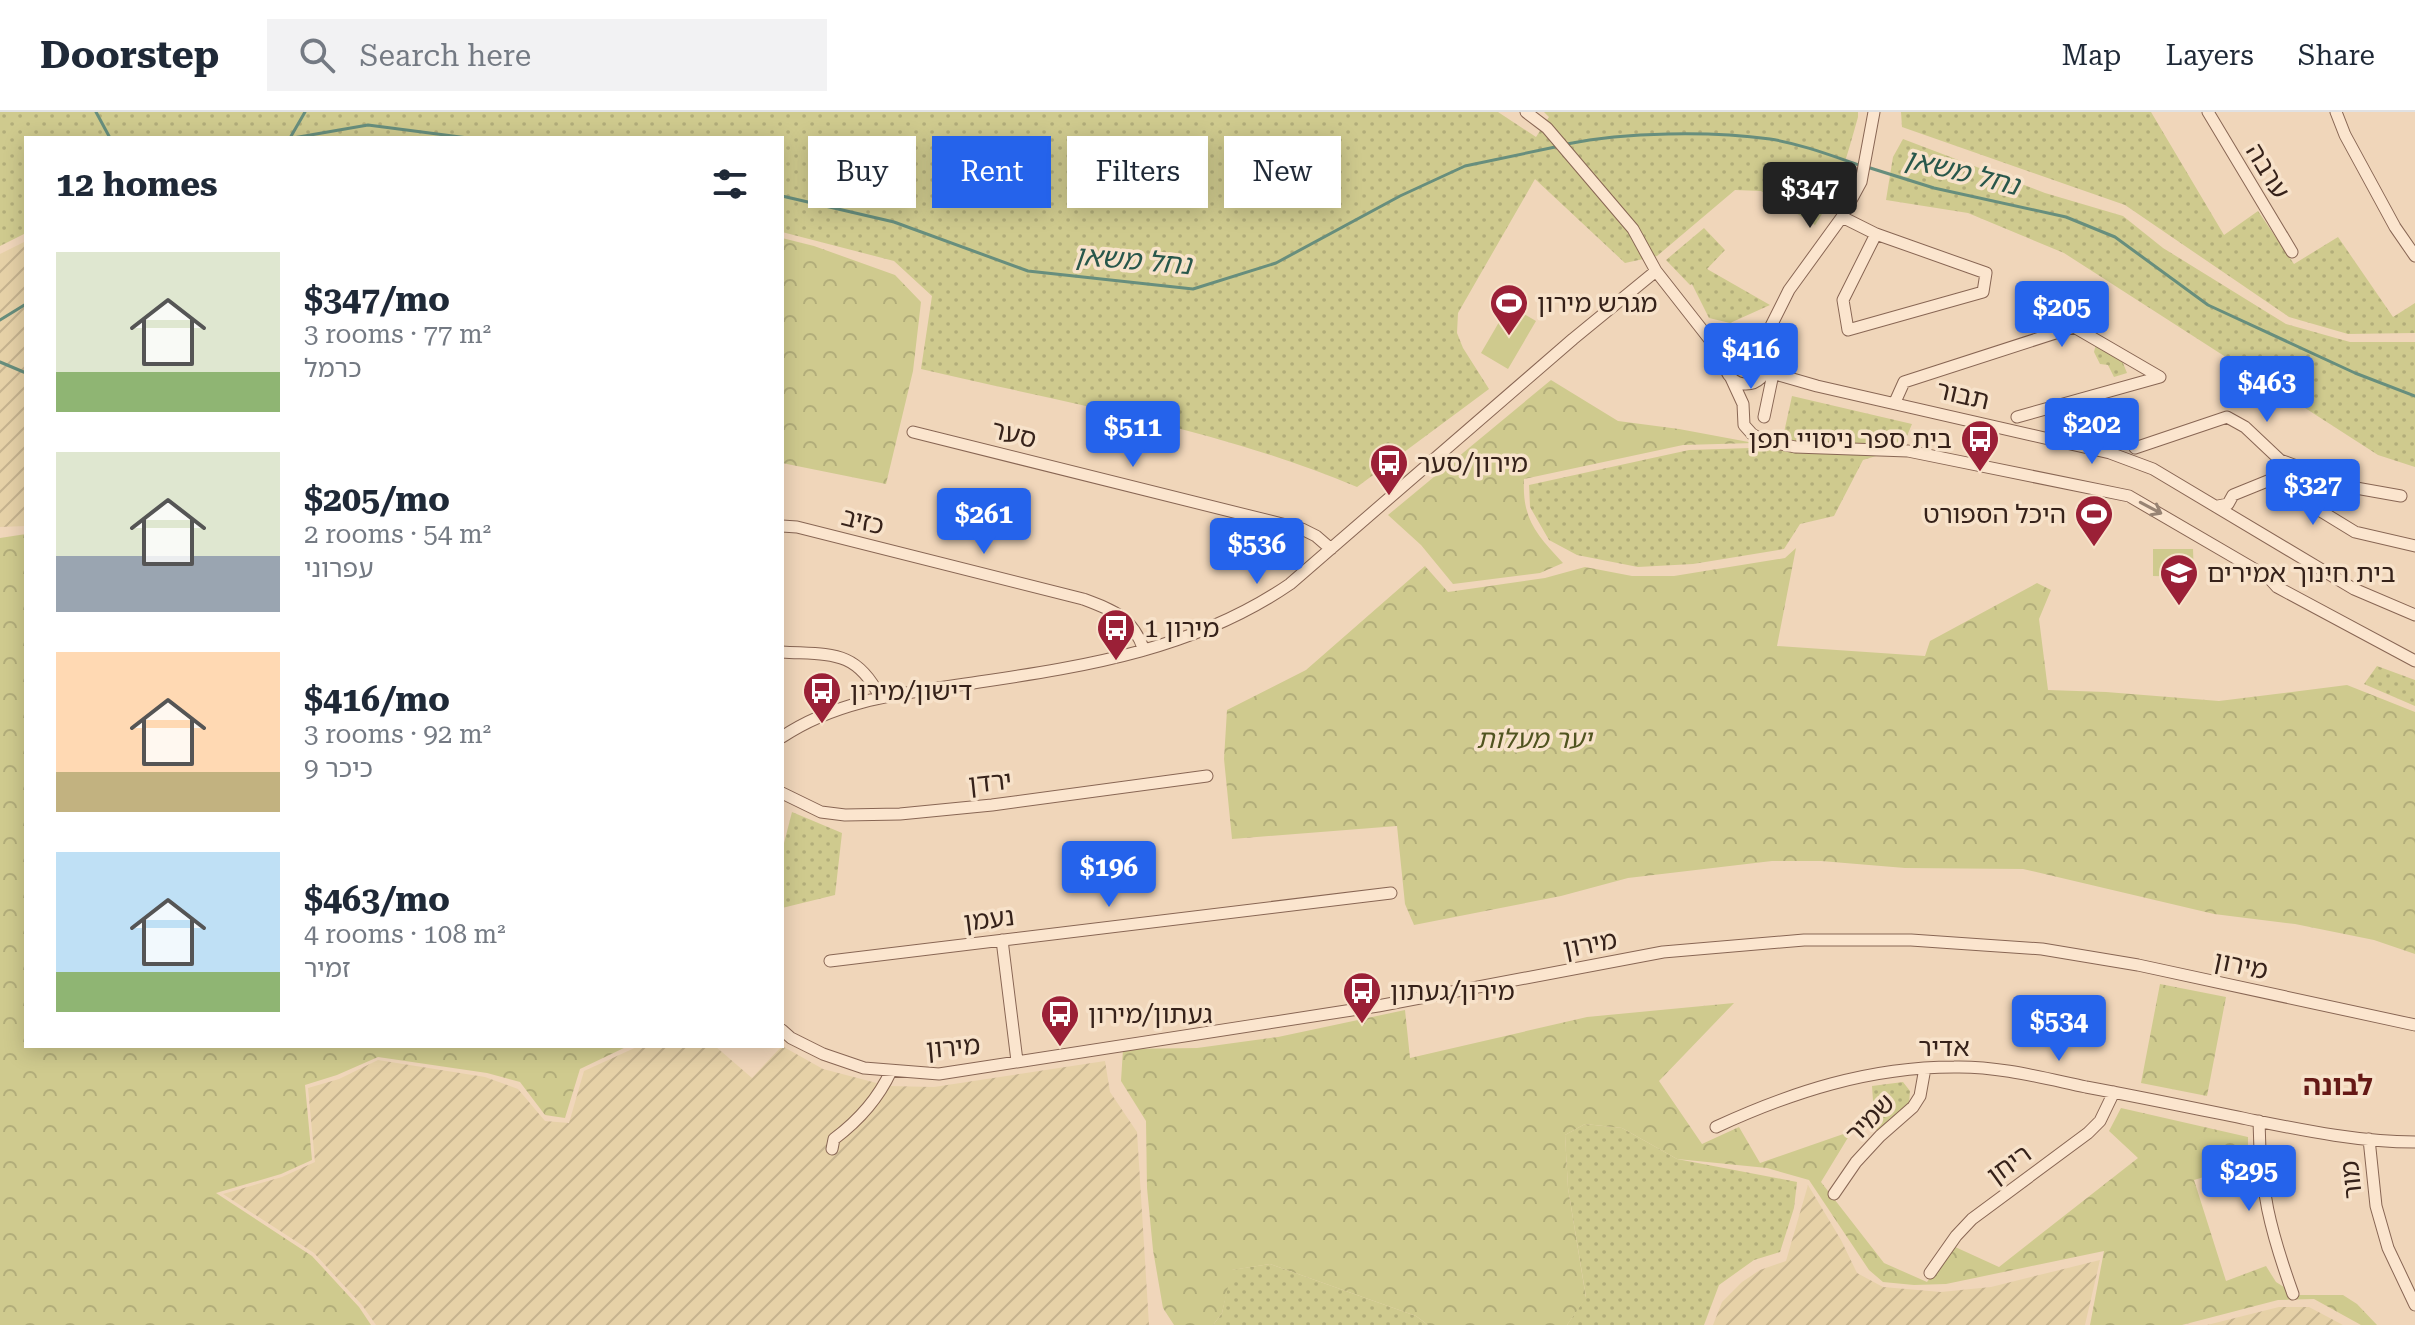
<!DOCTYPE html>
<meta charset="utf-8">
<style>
body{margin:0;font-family:"Roboto Serif","Noto Sans Hebrew",serif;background:#f2f2f3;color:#1f2937;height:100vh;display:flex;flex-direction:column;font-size:30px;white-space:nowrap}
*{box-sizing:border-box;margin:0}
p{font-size:26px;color:#747a83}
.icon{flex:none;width:44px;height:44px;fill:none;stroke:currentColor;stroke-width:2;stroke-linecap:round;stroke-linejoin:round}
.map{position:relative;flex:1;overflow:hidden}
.sheet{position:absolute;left:24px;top:24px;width:760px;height:912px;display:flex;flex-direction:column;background:#fff;border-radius:0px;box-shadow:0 4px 20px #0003}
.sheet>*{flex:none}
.guide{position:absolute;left:808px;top:24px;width:760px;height:72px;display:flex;gap:16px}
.price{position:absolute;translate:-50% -68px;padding:0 18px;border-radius:8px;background:#2563eb;color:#fff;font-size:26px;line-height:52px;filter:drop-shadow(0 2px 4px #0008)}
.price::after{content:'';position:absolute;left:50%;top:48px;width:24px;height:18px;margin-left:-12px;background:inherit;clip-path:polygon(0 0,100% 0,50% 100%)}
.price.on{background:#222;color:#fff}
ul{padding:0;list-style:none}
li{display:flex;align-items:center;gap:24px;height:200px;padding:0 32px}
li span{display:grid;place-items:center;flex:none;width:224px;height:160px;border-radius:0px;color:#555}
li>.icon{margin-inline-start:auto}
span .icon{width:96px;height:96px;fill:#fffc;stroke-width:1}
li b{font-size:34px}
h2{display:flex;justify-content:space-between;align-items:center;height:96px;padding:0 32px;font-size:34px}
.pill{padding:0 28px;border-radius:0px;background:#fff;box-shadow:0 4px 20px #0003;font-size:28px;line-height:72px}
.pill.on{background:#2563eb;color:#fff}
header{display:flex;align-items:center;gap:48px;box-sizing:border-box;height:112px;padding:0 40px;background:#fff;border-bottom:2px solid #e0e1e3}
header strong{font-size:38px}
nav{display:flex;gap:44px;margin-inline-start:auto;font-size:28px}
.search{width:560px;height:72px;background:#f2f2f3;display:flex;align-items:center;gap:20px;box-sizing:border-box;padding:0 28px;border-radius:0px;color:#747a83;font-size:30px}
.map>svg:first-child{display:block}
</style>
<header>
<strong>Doorstep</strong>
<div class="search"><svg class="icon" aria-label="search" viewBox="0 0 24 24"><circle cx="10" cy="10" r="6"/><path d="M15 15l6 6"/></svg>Search here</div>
<nav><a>Map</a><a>Layers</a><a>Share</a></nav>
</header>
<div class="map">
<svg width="2415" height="1213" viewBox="0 0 2415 1213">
<defs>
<pattern id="farmland-furrows" width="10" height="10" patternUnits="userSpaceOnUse" patternTransform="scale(2)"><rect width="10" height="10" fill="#e6d1a7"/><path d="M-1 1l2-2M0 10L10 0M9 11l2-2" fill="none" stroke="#c6b38f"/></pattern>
<pattern id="grass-dots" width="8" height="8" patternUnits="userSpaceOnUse" patternTransform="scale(2)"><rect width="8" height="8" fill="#cfca8e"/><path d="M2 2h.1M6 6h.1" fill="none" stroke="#b2ad7a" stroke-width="1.8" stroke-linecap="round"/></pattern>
<pattern id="forest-crowns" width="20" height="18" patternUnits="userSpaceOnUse" patternTransform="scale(2)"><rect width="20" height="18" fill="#cfca8e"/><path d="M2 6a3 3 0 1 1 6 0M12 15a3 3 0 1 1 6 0" fill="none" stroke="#b2ad7a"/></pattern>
</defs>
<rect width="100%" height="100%" fill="#f0d6ba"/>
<path fill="url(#farmland-furrows)" d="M26,129V414L0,415V142Z
M639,934H715L752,966L782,934L823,957L888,974L934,975L1105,949L1110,980L1137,1020L1149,1213H376L362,1193L314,1141L223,1082L282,1065L315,1050L308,976L339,967L378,948L485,965L518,977L545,1009L569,1011L584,959Z
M1808,1073L1841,1128L1857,1161L1883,1175L1941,1180L1991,1175L2100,1148L2085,1213H1713L1722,1190L1742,1170L1760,1158L1786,1149Z
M2279,1195H2309L2343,1213H2207Z"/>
<path fill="url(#grass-dots)" d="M0,0H1498L1536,25L1549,5L1544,0H1858V5C1847,44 1838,80 1815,113L1761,79L1735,78L1657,144L1625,151L1535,67L1458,201L1457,221L1463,236L1489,277L1357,375C1220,317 1065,291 921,257L932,184L894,149L782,120V26H26V121L0,134Z
M1901,0H2151L2224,123L2258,99L2294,152L2338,125L2393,205L2415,191V221L2348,222L2289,205L2125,93L1902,15Z
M1903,27L2045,81L2123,104L2163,136L2286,212L2350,230H2415V355L2378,343L2064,141L1968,101L1886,88L1893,45Z
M1704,116L1725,138L1707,157L1770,193L1730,211L1709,206L1692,172L1690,173L1666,148Z
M2096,232L2119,241L2127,261L2114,265L2108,253L2100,252L2094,240Z
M1792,284L1912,312L1902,336L1863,348L1834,404L1800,412L1784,437L1693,452L1638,455L1577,443L1549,428L1530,395L1529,373L1689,338L1751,336L1783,325Z
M2302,364L2336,382L2328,394L2295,376Z
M2377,554L2415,568V594L2364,572Z
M792,700L842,721L835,783L782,796V739Z
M1903,970L1910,979L1909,991L1879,1018H1875L1872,974Z
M1585,1012L1622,1016L1677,1047L1797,1070L1794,1096L1780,1140L1754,1148L1719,1173L1704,1213H1567L1586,1185L1568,1076L1565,1023Z
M1270,1152L1416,1204L1428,1213H1213L1222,1201L1231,1158Z"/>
<path fill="url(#forest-crowns)" d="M782,126L814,134L895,163L921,190L913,259L886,372L782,351Z
M1551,268L1618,309L1679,317L1754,331L1683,333L1524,367C1522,407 1536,422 1563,451L1540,461L1453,472L1421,433L1388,403Z
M26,422V934H628L580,957L565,1006L545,1003L520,970L487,961L378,945L337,963L305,973L312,1048L281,1062L216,1081L312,1144L359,1195L371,1213H0V426Z
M1796,436L1777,534L1925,544L1930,529L2037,471L2051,478L2039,507L2048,578L2106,580L2219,589L2347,573L2415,600V842L2374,828L2295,812L2214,802L2023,757L1905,756L1821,749H1772L1628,766L1561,784L1414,813L1405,792L1397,714L1232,727L1224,647L1227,598L1306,558L1425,454L1448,480L1545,466L1585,455L1632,464H1674L1785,446Z
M2160,872L2226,885L2207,984L2141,971Z
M1734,891L1659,969L1702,1032L1739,1015L1760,1051L1852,1019L1821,1070L1884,1151L1927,1170L1953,1134L1999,1155L2138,1046L2109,1019L2121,996L2248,1025V1052L2194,1068L2226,1169L2266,1154L2276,1170L2297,1183H2343L2357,1192L2377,1213H2361L2314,1187L2278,1188L2182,1213H2090L2104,1139L1946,1172L1914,1173L1883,1170L1869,1158L1809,1068L1767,1056L1677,1047L1622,1016L1585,1012L1565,1023L1568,1076L1586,1186L1567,1213H1428L1416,1204L1270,1152L1232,1158L1222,1201L1213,1213H1174L1163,1196L1153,1138L1147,1076L1146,1009L1121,969L1123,937L1197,936L1278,925L1405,898L1410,946L1587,905Z"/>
<path fill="#cfca8e" d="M1509,193L1536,209L1508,257L1481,241Z
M2153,437H2193L2194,465L2153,464Z"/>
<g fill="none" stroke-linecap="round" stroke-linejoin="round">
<path stroke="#678e7d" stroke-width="3" d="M96,0L110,26
M290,26L305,0
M293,26L368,13L468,26
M1567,32C1626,20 1710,19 1770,27C1801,32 1830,43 1859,53
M1867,55L1934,76L2066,105L2115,125L2208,193L2355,261L2415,284
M782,84L894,110L1028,159L1193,177L1276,151L1400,84L1465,54L1560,34
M0,208L26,192
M0,250L26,261"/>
<defs>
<path id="minor" d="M1526,0L1547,16L1633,117L1656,159L1725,247
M2208,0L2292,140
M2336,0L2345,23L2395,115L2415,144
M1842,105L1876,122L1986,161L1983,180L1848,218L1843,188L1876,122
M2043,191L2074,215
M1725 251a21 21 0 1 1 42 0a21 21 0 1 1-42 0Z
M1760,236L1789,178L1842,105L1861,70L1874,0
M1765,259L1817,274L2110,341L2153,357L2354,477L2415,503
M1731,266L1743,292L1744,313L1752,322L1762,328L1795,335L1908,339L2129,384L2268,465L2277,475L2415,549
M1895,290L1904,270L2074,215L2160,265L2017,305
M1764,305L1773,262
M913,320L1302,417L1316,424L1331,437
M2135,336L2227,305L2245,315L2280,348L2356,376L2401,384
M2218,394L2228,392L2233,383L2270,368L2355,420L2415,434
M782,414L797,415L1083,487C1115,499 1132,505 1144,538
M782,540C830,543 856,537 880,585
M782,625C842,585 910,581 979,570C1089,554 1197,536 1290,472L1573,227L1656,159
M782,681L821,700L845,703L900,702L992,693L1207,664
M1002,828L1017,949
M830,849L1391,781
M782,918L791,926L823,942L864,956L939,962L1378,894L1663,840L1804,828H1911L2042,837L2138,853L2415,913
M2259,1009C2260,1078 2270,1118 2293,1182
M1716,1015C1792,980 1869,955 1954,955C1999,954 2043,966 2086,975C2140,985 2193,996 2247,1007C2302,1018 2359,1030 2415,1030
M2369,1027L2376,1094L2388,1136L2415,1193
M832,1037L834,1027C858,1009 879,985 891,959
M1834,1082L1856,1050L1880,1024L1913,995L1920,984L1925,956
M1930,1161L1956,1124L1972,1107L2088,1021L2100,1009L2114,980"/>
</defs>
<use href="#minor" stroke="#886654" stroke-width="13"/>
<use href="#minor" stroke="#fbe5ce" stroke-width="11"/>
</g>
<defs><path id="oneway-shaft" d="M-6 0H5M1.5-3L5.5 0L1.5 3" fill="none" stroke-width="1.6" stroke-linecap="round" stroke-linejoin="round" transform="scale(2)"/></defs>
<use stroke="#988474" href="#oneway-shaft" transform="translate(2151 396) rotate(28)"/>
<defs>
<symbol id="stadium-pin" viewBox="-11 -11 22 30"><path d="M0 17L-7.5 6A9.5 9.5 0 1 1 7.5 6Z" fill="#9b2037" stroke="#f7e2ca"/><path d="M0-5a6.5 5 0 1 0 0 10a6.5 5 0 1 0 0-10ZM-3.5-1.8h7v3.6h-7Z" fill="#fff"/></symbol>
<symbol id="bus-pin" viewBox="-11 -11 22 30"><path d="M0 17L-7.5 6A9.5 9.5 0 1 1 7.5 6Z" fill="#9b2037" stroke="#f7e2ca"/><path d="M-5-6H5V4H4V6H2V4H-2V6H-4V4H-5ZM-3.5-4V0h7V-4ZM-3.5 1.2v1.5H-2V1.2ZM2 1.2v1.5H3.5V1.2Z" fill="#fff"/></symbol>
<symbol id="school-pin" viewBox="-11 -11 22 30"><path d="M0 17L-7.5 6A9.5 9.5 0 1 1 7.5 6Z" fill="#9b2037" stroke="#f7e2ca"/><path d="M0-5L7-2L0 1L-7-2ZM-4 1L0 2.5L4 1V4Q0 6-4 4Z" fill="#fff"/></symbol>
</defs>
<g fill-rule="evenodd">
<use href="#stadium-pin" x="1487" y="169" width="44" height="60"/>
<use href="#bus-pin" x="1958" y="305" width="44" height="60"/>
<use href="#bus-pin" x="1367" y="329" width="44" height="60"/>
<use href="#stadium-pin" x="2072" y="380" width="44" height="60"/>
<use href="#school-pin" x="2157" y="439" width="44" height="60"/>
<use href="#bus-pin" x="1094" y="494" width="44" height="60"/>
<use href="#bus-pin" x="800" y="557" width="44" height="60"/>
<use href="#bus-pin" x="1340" y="857" width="44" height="60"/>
<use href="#bus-pin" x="1038" y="880" width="44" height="60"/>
</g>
<g text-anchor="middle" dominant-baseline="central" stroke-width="7" stroke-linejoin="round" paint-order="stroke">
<g font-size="26" fill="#36221a" stroke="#f7e2ca">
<text transform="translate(2268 59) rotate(59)">ערבה</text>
<text transform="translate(1963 283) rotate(13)">תבור</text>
<text transform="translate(1014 322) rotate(14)">סער</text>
<text transform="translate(863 409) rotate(14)">כזיב</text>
<text transform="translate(990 670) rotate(-6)">ירדן</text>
<text transform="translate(989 807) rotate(-7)">נעמן</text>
<text transform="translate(1590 832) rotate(-11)">מירון</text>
<text transform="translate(2241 853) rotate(12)">מירון</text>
<text transform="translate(953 935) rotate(-5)">מירון</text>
<text x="1944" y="935">אדיר</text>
<text transform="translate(1870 1006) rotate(-45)">שמיר</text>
<text transform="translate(2009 1052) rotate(-36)">ריחן</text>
<text transform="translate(2351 1068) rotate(-96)">מור</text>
</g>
<g font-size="26" fill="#36221a" stroke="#f7e2ca" text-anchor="start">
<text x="1537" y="191">מגרש מירון</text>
<text x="1952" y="327" text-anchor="end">בית ספר ניסויי תפן</text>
<text x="1417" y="351">מירון/סער</text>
<text x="2066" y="402" text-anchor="end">היכל הספורט</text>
<text x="2207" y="461">בית חינוך אמירים</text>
<text x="1144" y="516">מירון 1</text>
<text x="850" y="579">דישון/מירון</text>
<text x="1390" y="879">מירון/געתון</text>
<text x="1088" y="902">געתון/מירון</text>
</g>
<g font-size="26" font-style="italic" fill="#50541f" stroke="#f7e2ca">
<text x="1534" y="627">יער מעלות</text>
</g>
<g font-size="28" font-style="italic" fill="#28574b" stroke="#f7e2ca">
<text transform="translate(1962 60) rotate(14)">נחל משאן</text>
<text transform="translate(1133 148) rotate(5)">נחל משאן</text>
</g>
<g font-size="28" font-weight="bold" fill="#651916" stroke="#f7e2ca">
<text x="2338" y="973">לבונה</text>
</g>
</g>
</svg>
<b class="price on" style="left:1810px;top:118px">$347</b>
<b class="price" style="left:2062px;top:237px">$205</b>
<b class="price" style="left:1751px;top:279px">$416</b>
<b class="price" style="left:2267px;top:312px">$463</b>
<b class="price" style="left:2092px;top:354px">$202</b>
<b class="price" style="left:1133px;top:357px">$511</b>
<b class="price" style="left:2313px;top:415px">$327</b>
<b class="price" style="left:984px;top:444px">$261</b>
<b class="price" style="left:1257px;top:474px">$536</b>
<b class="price" style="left:1109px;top:797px">$196</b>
<b class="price" style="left:2059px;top:951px">$534</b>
<b class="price" style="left:2249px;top:1101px">$295</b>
<div class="guide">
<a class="pill">Buy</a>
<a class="pill on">Rent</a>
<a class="pill">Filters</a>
<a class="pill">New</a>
</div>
<section class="sheet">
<h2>12 homes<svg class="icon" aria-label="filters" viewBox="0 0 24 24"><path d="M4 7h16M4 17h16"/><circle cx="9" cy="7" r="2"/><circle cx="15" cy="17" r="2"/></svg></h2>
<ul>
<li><span style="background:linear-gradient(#dfe7d0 75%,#8fb573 0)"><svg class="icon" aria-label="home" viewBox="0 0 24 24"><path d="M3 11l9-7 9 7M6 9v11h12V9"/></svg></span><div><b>$347/mo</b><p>3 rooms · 77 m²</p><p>כרמל</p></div></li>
<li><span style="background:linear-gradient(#dfe7d0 65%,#9aa5b1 0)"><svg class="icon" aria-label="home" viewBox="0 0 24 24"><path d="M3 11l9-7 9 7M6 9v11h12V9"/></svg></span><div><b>$205/mo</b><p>2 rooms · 54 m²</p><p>עפרוני</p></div></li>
<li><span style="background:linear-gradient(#ffd9b3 75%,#c2b280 0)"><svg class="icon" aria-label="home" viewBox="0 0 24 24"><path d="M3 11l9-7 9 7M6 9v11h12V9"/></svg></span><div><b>$416/mo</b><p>3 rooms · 92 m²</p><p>כיכר 9</p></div></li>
<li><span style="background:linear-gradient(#bfe0f5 75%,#8fb573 0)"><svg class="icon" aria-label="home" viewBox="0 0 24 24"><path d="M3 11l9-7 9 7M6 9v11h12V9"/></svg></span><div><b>$463/mo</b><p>4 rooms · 108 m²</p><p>זמיר</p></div></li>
</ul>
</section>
</div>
